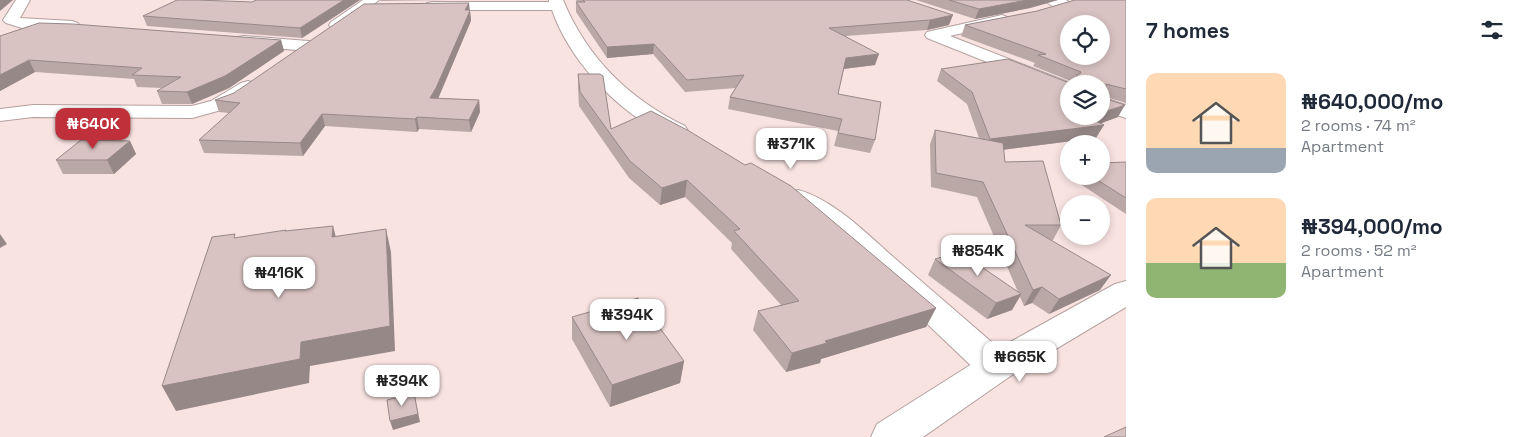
<!DOCTYPE html>
<meta charset="utf-8">
<style>
body{margin:0;font-family:"Space Grotesk",sans-serif;background:#f6f6f7;color:#1f2937;height:100vh;display:flex;flex-direction:column;font-size:19px;white-space:nowrap}
*{box-sizing:border-box;margin:0}
p{font-size:16px;color:#747a83}
.icon{flex:none;width:28px;height:28px;fill:none;stroke:currentColor;stroke-width:2;stroke-linecap:round;stroke-linejoin:round}
.map{position:relative;flex:1;overflow:hidden}
.details{display:flex;flex-direction:column;background:#fff;width:400px}
.details>*{flex:none}
.buttons{position:absolute;left:1060px;top:15px;display:grid;gap:10px}
.buttons a{display:grid;place-items:center;width:50px;height:50px;border-radius:50%;background:#fff;box-shadow:0 2px 8px #0003;font-size:25px}
.price{position:absolute;translate:-50% -42px;padding:0 11px;border-radius:10px;background:#fff;color:#222;font-size:16px;line-height:32px;filter:drop-shadow(0 1px 2px #0008)}
.price::after{content:'';position:absolute;left:50%;top:30px;width:15px;height:11px;margin-left:-8px;background:inherit;clip-path:polygon(0 0,100% 0,50% 100%)}
.price.active{background:#c0303a;color:#fff}
ul{padding:0;list-style:none}
li{display:flex;align-items:center;gap:15px;height:125px;padding:0 20px}
li span{display:grid;place-items:center;flex:none;width:140px;height:100px;border-radius:10px;color:#555}
li>.icon{margin-inline-start:auto}
span .icon{width:60px;height:60px;fill:#fffc;stroke-width:1}
li b{font-size:21px}
h2{display:flex;justify-content:space-between;align-items:center;height:60px;padding:0 20px;font-size:21px}
main{display:flex;flex:1;min-height:0}
.map>svg:first-child{display:block}
</style>
<main>
<div class="map">
<svg width="1126" height="437" viewBox="0 0 1126 437">
<rect width="100%" height="100%" fill="#f8e3e1"/>
<g fill="none" stroke-linecap="round" stroke-linejoin="round">
<defs>
<path id="minor" d="M16,0H30L20,18L72,21L78,23L80,26L78,29L72,31L22,28L6,23L3,20Z
M363,0H379L343,28H331L329,25L331,22Z
M549,0H563C587,58 629,99 685,126L688,131L685,136C673,139 666,134 656,129C613,107 568,57 552,10H432L427,9L425,6L427,3L432,2H549Z
M1045,0H1066L1073,5L1071,8C1063,10 1050,7 1045,0Z
M1002,15L1007,17L1010,20L1007,23L950,36L1073,84H1069V95L927,38L925,35L927,32Z
M244,36L308,41L314,42L317,46L314,50L308,51L238,45L236,41L238,37Z
M248,81L255,83L258,87L255,91L225,109L192,118L33,117L0,121V109L33,105L192,106L211,101L241,83Z
M1101,97L1126,105V118L1101,110Z
M798,190C834,199 871,238 899,262C936,294 972,325 1009,357L1014,367L1009,377L996,381L983,377L837,238L807,214L789,204L785,198L789,192Z"/>
<path id="major" d="M1126,281V307L1009,377L923,437H871L877,424L983,357L1115,284Z"/>
</defs>
<use href="#minor" stroke="#b4a09f" stroke-width="2"/>
<use href="#major" stroke="#b4a09f" stroke-width="2"/>
<use href="#minor" fill="#fff" fill-rule="evenodd"/>
<use href="#major" fill="#fff" fill-rule="evenodd"/>
</g>
<path fill="#baa8a7" d="M256,0H360L302,38L147,26L143,16L252,2Z
M380,0H447L381,1Z
M576,0H907L949,25L927,30L846,36L875,65L844,69L838,94L875,140L870,153L834,146L838,131L728,109L730,97L736,88L685,92L653,54L607,58L576,12V2H577Z
M916,0H1058L1030,8L975,19Z
M1126,0V103L1106,97V99L1118,117L1100,123L1096,138L1003,150L1005,162L1061,225L1053,240H1051L1100,290L1049,314L1032,303L1024,306L1020,297L1012,310L987,319L928,275L935,259L1018,292L977,197L931,187L930,144L935,130L979,138L967,104L937,81L941,69L1069,116L1101,84H1072L1073,82L1033,66L1035,63L961,36L965,25L1037,11Z
M470,10L471,20L470,23L438,98L479,100L480,112L471,132L419,129L417,132L325,126L303,156L204,153L199,140L229,113L219,112L215,100Z
M0,36L281,40L284,51L229,88L192,104H162L157,91L162,88L137,87L134,79L35,72L0,91Z
M578,74L611,129L936,308L926,327L821,359L820,363L786,372L753,330L758,311L781,305L731,249L732,243L685,197L660,205L629,178L579,106L578,88Z
M130,141L136,154L114,174H63L56,160Z
M1126,162V214L1065,174L1069,167V176H1101Z
M572,317L684,361L680,383L610,407L572,339Z"/>
<path fill="#978888" d="M0,0H13L0,11Z
M344,0H360L302,38L300,28Z
M1027,0H1058L1030,8L975,19L979,9Z
M469,3L471,20L470,23L438,99L430,98L465,10Z
M953,15L949,25L927,30L930,20Z
M281,40L284,51L229,88L192,104L187,92Z
M654,44L653,54L607,58V47Z
M879,54L875,65L843,69L846,58Z
M29,60L35,72L0,91V75Z
M479,100L480,112L471,132L469,120Z
M1125,105L1118,117L1091,127L1104,125L1096,138L984,152L990,139L1091,116H1101V113Z
M322,114L325,126L303,156L300,143Z
M417,117L419,129L417,132L415,119Z
M130,141L136,154L114,174L107,160Z
M687,180L685,197L660,205L662,188Z
M333,226L339,249L332,237Z
M386,229L391,252L395,351L310,366L309,383L176,411L162,386L301,342Z
M0,234L7,244L0,248Z
M1111,275L1100,290L1049,314L1059,299Z
M1042,287L1032,303L1024,306L1033,290Z
M1021,294L1012,310L987,319L996,303Z
M936,308L926,327L821,359L820,363L786,372L792,353L825,341Z
M684,361L680,383L610,407L612,385Z
M414,393L420,422L393,430L390,421Z"/>
<path fill="#d8c3c2" stroke="#978888" fill-rule="evenodd" d="M177,0H197L252,2L256,0H344L300,28L143,16Z
M583,0H907L953,15L930,20L829,28L879,54L846,58L838,94L881,102L875,140L838,133L842,119L730,97L744,75L687,80L654,44L607,47L576,2H585Z
M949,0H1027L979,9Z
M1075,0H1126V89L1106,84V99L1125,105L1101,113V84H1076L1077,83V74H1080L1081,72L1038,55L1046,54L965,25L1037,11ZM1069,24H1101V56H1069Z
M469,3L465,10H470L469,13L436,88L430,98L479,100L469,120L417,117L415,119L322,114L300,143L199,140L240,103L215,100L234,93L364,4Z
M39,23L73,24L281,40L225,76L187,92L157,91L181,77L132,75L142,68L29,60L0,75V36Z
M1008,59L1072,84H1069V116H1091L1088,117L1104,125L990,139L972,92L941,69Z
M578,74H600L603,76L611,129L651,111L689,131L745,165L751,163L791,186L936,308L825,341L827,343L792,353L758,311L799,301L734,231L740,229L687,180L662,188L630,161L580,92Z
M935,130L1003,143L1005,162L1043,161L1061,225H1025L1111,275L1059,299L1042,287L1033,290L983,182L936,173Z
M81,140L130,141L107,160H56Z
M1126,162V198L1091,176H1101V163Z
M333,226L332,237L386,229L390,326L301,342L300,359L162,386L212,237L235,234L234,238L286,230L285,231Z
M960,252L1021,294L996,303L935,259Z
M638,298L684,361L612,385L572,317Z
M414,393L418,414L390,421L387,400Z
M1126,427V437H1104Z"/>
</svg>
<div class="buttons">
<a><svg class="icon" aria-label="locate" viewBox="0 0 24 24"><circle cx="12" cy="12" r="6"/><path d="M12 2v4M12 18v4M2 12h4M18 12h4"/></svg></a>
<a><svg class="icon" aria-label="layers" viewBox="0 0 24 24"><path d="M12 4l9 5-9 5-9-5zM3 14l9 5 9-5"/></svg></a>
<a>+</a>
<a>−</a>
</div>
<b class="price active" style="left:93px;top:150px">₦640K</b>
<b class="price" style="left:791px;top:170px">₦371K</b>
<b class="price" style="left:978px;top:277px">₦854K</b>
<b class="price" style="left:279px;top:299px">₦416K</b>
<b class="price" style="left:627px;top:341px">₦394K</b>
<b class="price" style="left:1020px;top:383px">₦665K</b>
<b class="price" style="left:402px;top:407px">₦394K</b>
</div>
<section class="details">
<h2>7 homes<svg class="icon" aria-label="filters" viewBox="0 0 24 24"><path d="M4 7h16M4 17h16"/><circle cx="9" cy="7" r="2"/><circle cx="15" cy="17" r="2"/></svg></h2>
<ul>
<li><span style="background:linear-gradient(#ffd9b3 75%,#9aa5b1 0)"><svg class="icon" aria-label="home" viewBox="0 0 24 24"><path d="M3 11l9-7 9 7M6 9v11h12V9"/></svg></span><div><b>₦640,000/mo</b><p>2 rooms · 74 m²</p><p>Apartment</p></div></li>
<li><span style="background:linear-gradient(#ffd9b3 65%,#8fb573 0)"><svg class="icon" aria-label="home" viewBox="0 0 24 24"><path d="M3 11l9-7 9 7M6 9v11h12V9"/></svg></span><div><b>₦394,000/mo</b><p>2 rooms · 52 m²</p><p>Apartment</p></div></li>
</ul>
</section>
</main>
